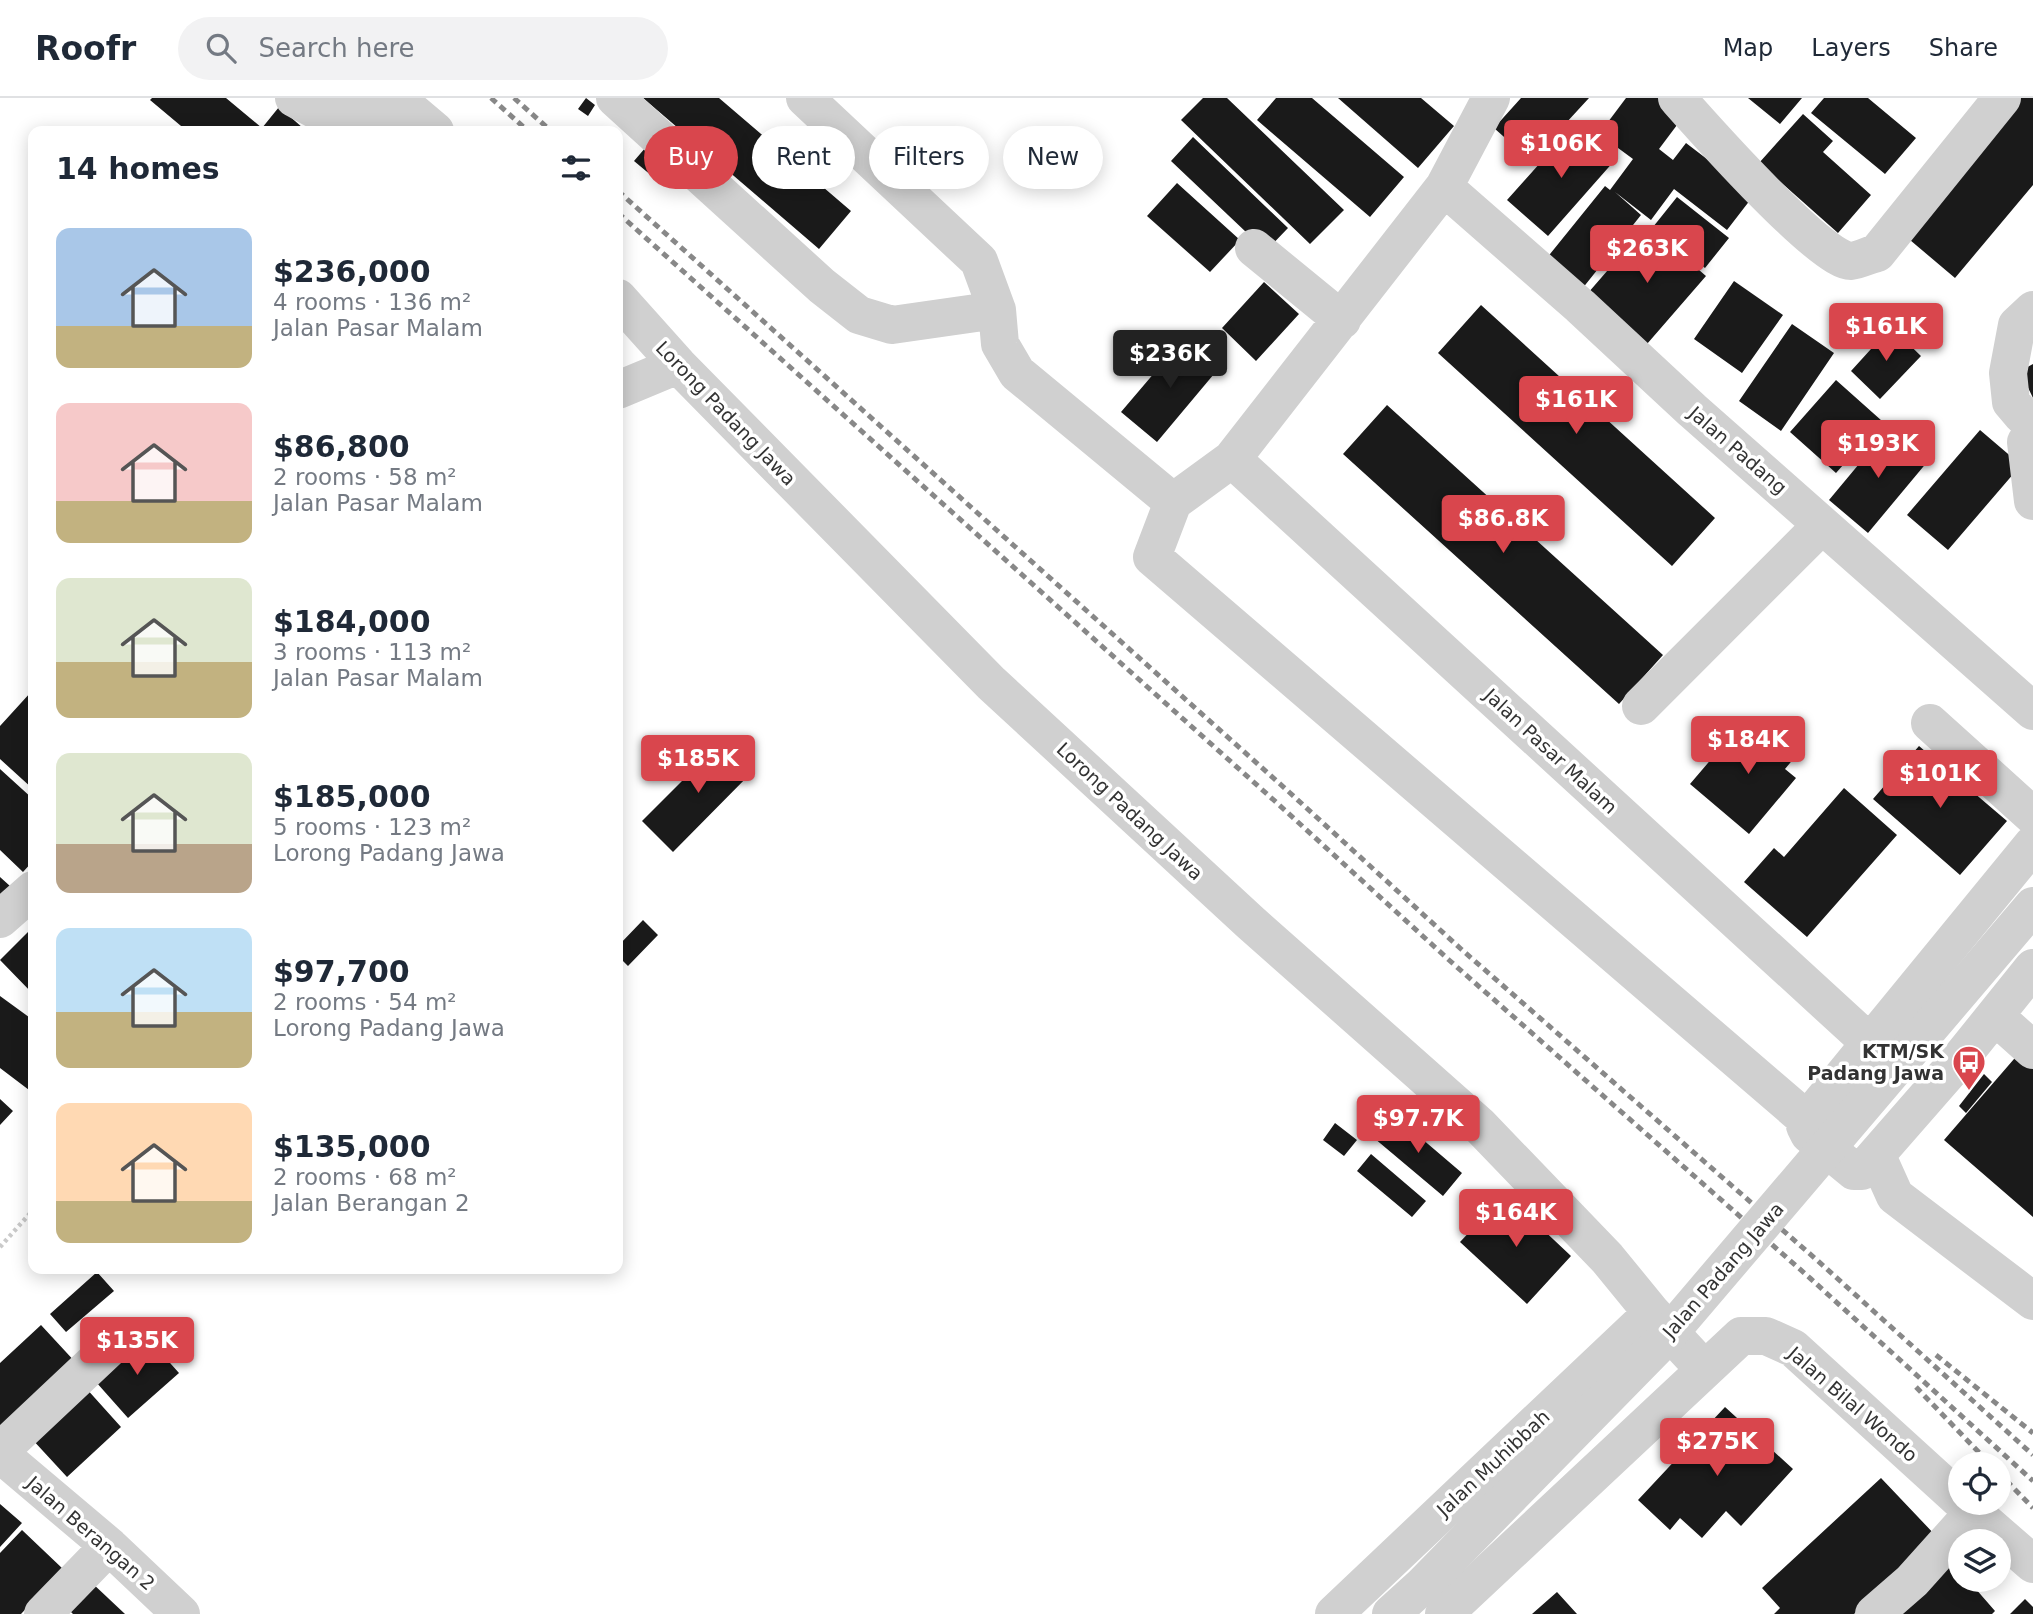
<!DOCTYPE html>
<meta charset="utf-8">
<style>
body{margin:0;font-family:"DejaVu Sans",sans-serif;background:#f2f2f3;color:#1f2937;height:100vh;display:flex;flex-direction:column;font-size:26px;white-space:nowrap}
*{box-sizing:border-box;margin:0}
p{font-size:23px;color:#747a83}
.icon{flex:none;width:38px;height:38px;fill:none;stroke:currentColor;stroke-width:2;stroke-linecap:round;stroke-linejoin:round}
.map{position:relative;flex:1;overflow:hidden}
.sheet{position:absolute;left:28px;top:28px;width:595px;height:1148px;display:flex;flex-direction:column;background:#fff;border-radius:14px;box-shadow:0 4px 18px #0003}
.sheet>*{flex:none}
.guide{position:absolute;left:644px;top:28px;width:665px;height:63px;display:flex;gap:14px}
.controls{position:absolute;left:1948px;top:1354px;display:grid;gap:14px}
.controls a{display:grid;place-items:center;width:63px;height:63px;border-radius:50%;background:#fff;box-shadow:0 4px 18px #0003;font-size:35px}
.price{position:absolute;translate:-50% -60px;padding:0 16px;border-radius:7px;background:#d9464d;color:#fff;font-size:23px;line-height:46px;filter:drop-shadow(0 2px 4px #0008)}
.price::after{content:'';position:absolute;left:50%;top:42px;width:21px;height:16px;margin-left:-10px;background:inherit;clip-path:polygon(0 0,100% 0,50% 100%)}
.price.active{background:#222;color:#fff}
ul{padding:0;list-style:none}
li{display:flex;align-items:center;gap:21px;height:175px;padding:0 28px}
li span{display:grid;place-items:center;flex:none;width:196px;height:140px;border-radius:14px;color:#555}
li>.icon{margin-inline-start:auto}
span .icon{width:84px;height:84px;fill:#fffc;stroke-width:1}
li b{font-size:30px}
h2{display:flex;justify-content:space-between;align-items:center;height:84px;padding:0 28px;font-size:30px}
.chip{padding:0 24px;border-radius:32px;background:#fff;box-shadow:0 4px 18px #0003;font-size:24px;line-height:63px}
.chip.active{background:#d9464d;color:#fff}
header{display:flex;align-items:center;gap:42px;box-sizing:border-box;height:98px;padding:0 35px;background:#fff;border-bottom:2px solid #e0e1e3}
header strong{font-size:33px}
nav{display:flex;gap:38px;margin-inline-start:auto;font-size:24px}
.search{width:490px;height:63px;background:#f2f2f3;display:flex;align-items:center;gap:18px;box-sizing:border-box;padding:0 24px;border-radius:38px;color:#747a83;font-size:26px}
.map>svg:first-child{display:block}
</style>
<header>
<strong>Roofr</strong>
<div class="search"><svg class="icon" aria-label="search" viewBox="0 0 24 24"><circle cx="10" cy="10" r="6"/><path d="M15 15l6 6"/></svg>Search here</div>
<nav><a>Map</a><a>Layers</a><a>Share</a></nav>
</header>
<div class="map">
<svg width="2033" height="1516" viewBox="0 0 2033 1516">
<rect width="100%" height="100%" fill="#fff"/>
<path fill="#1a1a1a" d="M152,0H226L262,30L279,9L303,30L300,33H187L150,2Z
M586,0L595,7L588,18L578,11Z
M643,0H719L851,113L819,151Z
M1203,0H1227L1344,112L1310,146L1181,22Z
M1276,0H1312L1404,79L1370,119L1257,22Z
M1338,0H1421L1454,28L1418,70Z
M1521,0H1589L1531,63L1494,30Z
M1626,0H1658L1683,19L1659,51L1673,62L1686,45L1754,97L1727,132L1674,91L1651,122L1615,94L1641,117L1582,191L1546,161L1605,88L1610,92L1633,61L1599,36Z
M1748,0H1802L1780,26Z
M1824,0H1868L1916,40L1885,76L1811,15Z
M2007,0H2033V87L1955,180L1897,131Z
M1803,16L1833,43L1823,54L1871,97L1838,135L1759,65Z
M1575,26L1615,62L1548,138L1507,102Z
M1193,39L1288,130L1266,153L1171,63Z
M646,49L670,69L658,83L634,63Z
M1177,85L1240,142L1210,174L1147,118Z
M1677,99L1729,140L1705,170L1653,129Z
M1647,127L1706,178L1647,246L1588,195Z
M1734,183L1783,217L1742,275L1694,241Z
M1264,184L1299,216L1256,263L1222,230Z
M1481,207L1715,420L1672,468L1438,255Z
M1792,226L1834,255L1781,333L1739,303Z
M1891,229L1921,258L1880,301L1851,273Z
M1184,240L1219,270L1157,344L1121,314Z
M2033,266V300L2020,273Z
M1836,282L1882,323L1836,375L1790,334Z
M1387,307L1663,557L1619,606L1343,356Z
M1889,330L1928,363L1868,435L1829,402Z
M1980,332L2021,367L1948,452L1907,417Z
M31,594L33,596V691L0,661V628Z
M1768,626L1800,653L1785,671L1796,680L1749,736L1690,686L1737,631L1753,644Z
M724,641L755,671L673,754L642,723Z
M1919,648L2007,723L1960,777L1873,701Z
M0,671L33,701V763L23,774L0,752Z
M1844,690L1897,737L1807,839L1744,784L1774,750L1784,759Z
M0,779L10,788L0,799Z
M643,822L658,837L628,868L618,858V848Z
M33,829V896L0,862Z
M0,898L33,922V995L0,970Z
M2033,939V1119L1944,1042Z
M1984,976L1992,984L1966,1015L1959,1008Z
M0,1001L13,1013L0,1027Z
M1394,1017L1462,1075L1443,1098L1374,1040Z
M1335,1025L1357,1042L1344,1058L1323,1042Z
M1371,1056L1426,1103L1412,1119L1357,1073Z
M1505,1096L1571,1158L1527,1206L1460,1144Z
M97,1174L114,1193L66,1234L50,1216Z
M41,1227L78,1267L0,1331V1265Z
M146,1238L179,1275L128,1320L96,1284Z
M85,1289L121,1329L67,1379L31,1340Z
M1725,1309L1793,1371L1741,1428L1726,1413L1702,1440L1680,1420L1670,1432L1638,1402Z
M1881,1380L1937,1439L1854,1516H1774L1780,1510L1762,1490Z
M0,1406L22,1425L0,1449Z
M22,1432L63,1471L21,1516H0V1455Z
M1947,1459L1960,1474V1482H1968L1995,1513L1992,1516H1883Z
M91,1484L125,1516H73L66,1509Z
M1557,1494L1577,1516H1532Z
M2025,1501L2033,1509V1516H2010Z"/>
<g fill="none" stroke-linecap="round" stroke-linejoin="round">
<path stroke="#cacaca" stroke-width="4.5" stroke-dasharray="3.5 3.5" stroke-linecap="butt" d="M0,1149L33,1112"/>
<path stroke="#d0d0d0" stroke-width="38" d="M294,0L316,12H408
M396,0L435,33
M615,0L822,188L859,217L892,227L997,212
M805,0L979,163L997,212L1000,246L1017,275L1173,404L1232,361L1444,89L1491,0
M1677,0C1701,27 1822,164 1851,163C1859,162 1869,157 1877,155L2002,0
M1444,89L1580,208L1692,312L2033,613
M1254,150L1342,222
M618,200L678,267L991,585L1251,825L1479,1027L1607,1160L1652,1215L1704,1271
M618,292L678,267
M2022,317L2011,304L2008,275L2017,227L2033,212
M2026,344L2033,403
M1232,361L1871,946
M1173,404L1152,459L1807,1022
M1641,608L1822,427
M1930,625L2033,718
M2033,746L1807,1022L1805,1028L1809,1036L1854,1073H1862L1959,962L2033,870
M0,821L33,792
M1995,918L2033,952
M1877,1058L1895,1098L2033,1203
M0,1353L120,1240
M0,1356L109,1448L181,1516
M1963,1405L2033,1466
M43,1516L109,1448
M1334,1516L1652,1215
M1444,1516L1741,1238H1766L1793,1250L1960,1402
M1874,1516L1912,1483L1973,1415"/>
<path stroke="#888" stroke-width="5" stroke-dasharray="7 5" stroke-linecap="butt" d="M491,0L528,33
M514,0L551,33
M618,93L1289,694L1461,851L1818,1163L2033,1357
M618,115L1277,705L1449,862L1811,1181L2033,1383
M1936,1257L2033,1335
M1916,1289L1991,1367
M1998,1374L2033,1410"/>
<path stroke="#d0d0d0" stroke-width="38" d="M1391,1516L1423,1487L1666,1239L2033,808"/>
</g>
<defs>
<symbol id="bus-pin" viewBox="-11 -11 22 30"><path d="M0 17L-7.5 6A9.5 9.5 0 1 1 7.5 6Z" fill="#d9464d" stroke="#fff"/><path d="M-5-6H5V4H4V6H2V4H-2V6H-4V4H-5ZM-3.5-4V0h7V-4ZM-3.5 1.2v1.5H-2V1.2ZM2 1.2v1.5H3.5V1.2Z" fill="#fff"/></symbol>
</defs>
<g fill-rule="evenodd">
<use href="#bus-pin" x="1950" y="945" width="38" height="52"/>
</g>
<g text-anchor="middle" dominant-baseline="central" stroke-width="7" stroke-linejoin="round" paint-order="stroke">
<g font-size="19" fill="#333" stroke="#fff">
<text transform="translate(726 315) rotate(46)">Lorong Padang Jawa</text>
<text transform="translate(1738 352) rotate(41)">Jalan Padang</text>
<text transform="translate(1551 653) rotate(43)">Jalan Pasar Malam</text>
<text transform="translate(1130 713) rotate(43)">Lorong Padang Jawa</text>
<text transform="translate(1723 1172) rotate(-49)">Jalan Padang Jawa</text>
<text transform="translate(1853 1306) rotate(41)">Jalan Bilal Wondo</text>
<text transform="translate(1493 1365) rotate(-43)">Jalan Muhibbah</text>
<text transform="translate(91 1435) rotate(41)">Jalan Berangan 2</text>
</g>
<g font-size="19" font-weight="bold" fill="#333" stroke="#fff" text-anchor="end">
<text x="1944" y="953">KTM/SK<tspan x="1944" dy="22">Padang Jawa</tspan></text>
</g>
</g>
</svg>
<div class="controls">
<a><svg class="icon" aria-label="locate" viewBox="0 0 24 24"><circle cx="12" cy="12" r="6"/><path d="M12 2v4M12 18v4M2 12h4M18 12h4"/></svg></a>
<a><svg class="icon" aria-label="layers" viewBox="0 0 24 24"><path d="M12 4l9 5-9 5-9-5zM3 14l9 5 9-5"/></svg></a>
</div>
<b class="price" style="left:1561px;top:82px">$106K</b>
<b class="price" style="left:1647px;top:187px">$263K</b>
<b class="price" style="left:1886px;top:265px">$161K</b>
<b class="price active" style="left:1170px;top:292px">$236K</b>
<b class="price" style="left:1576px;top:338px">$161K</b>
<b class="price" style="left:1878px;top:382px">$193K</b>
<b class="price" style="left:1503px;top:457px">$86.8K</b>
<b class="price" style="left:1748px;top:678px">$184K</b>
<b class="price" style="left:698px;top:697px">$185K</b>
<b class="price" style="left:1940px;top:712px">$101K</b>
<b class="price" style="left:1418px;top:1057px">$97.7K</b>
<b class="price" style="left:1516px;top:1151px">$164K</b>
<b class="price" style="left:137px;top:1279px">$135K</b>
<b class="price" style="left:1717px;top:1380px">$275K</b>
<div class="guide">
<a class="chip active">Buy</a>
<a class="chip">Rent</a>
<a class="chip">Filters</a>
<a class="chip">New</a>
</div>
<section class="sheet">
<h2>14 homes<svg class="icon" aria-label="filters" viewBox="0 0 24 24"><path d="M4 7h16M4 17h16"/><circle cx="9" cy="7" r="2"/><circle cx="15" cy="17" r="2"/></svg></h2>
<ul>
<li><span style="background:linear-gradient(#a9c7e8 70%,#c2b280 0)"><svg class="icon" aria-label="home" viewBox="0 0 24 24"><path d="M3 11l9-7 9 7M6 9v11h12V9"/></svg></span><div><b>$236,000</b><p>4 rooms · 136 m²</p><p>Jalan Pasar Malam</p></div></li>
<li><span style="background:linear-gradient(#f6c9c9 70%,#c2b280 0)"><svg class="icon" aria-label="home" viewBox="0 0 24 24"><path d="M3 11l9-7 9 7M6 9v11h12V9"/></svg></span><div><b>$86,800</b><p>2 rooms · 58 m²</p><p>Jalan Pasar Malam</p></div></li>
<li><span style="background:linear-gradient(#dfe7d0 60%,#c2b280 0)"><svg class="icon" aria-label="home" viewBox="0 0 24 24"><path d="M3 11l9-7 9 7M6 9v11h12V9"/></svg></span><div><b>$184,000</b><p>3 rooms · 113 m²</p><p>Jalan Pasar Malam</p></div></li>
<li><span style="background:linear-gradient(#dfe7d0 65%,#b9a48a 0)"><svg class="icon" aria-label="home" viewBox="0 0 24 24"><path d="M3 11l9-7 9 7M6 9v11h12V9"/></svg></span><div><b>$185,000</b><p>5 rooms · 123 m²</p><p>Lorong Padang Jawa</p></div></li>
<li><span style="background:linear-gradient(#bfe0f5 60%,#c2b280 0)"><svg class="icon" aria-label="home" viewBox="0 0 24 24"><path d="M3 11l9-7 9 7M6 9v11h12V9"/></svg></span><div><b>$97,700</b><p>2 rooms · 54 m²</p><p>Lorong Padang Jawa</p></div></li>
<li><span style="background:linear-gradient(#ffd9b3 70%,#c2b280 0)"><svg class="icon" aria-label="home" viewBox="0 0 24 24"><path d="M3 11l9-7 9 7M6 9v11h12V9"/></svg></span><div><b>$135,000</b><p>2 rooms · 68 m²</p><p>Jalan Berangan 2</p></div></li>
</ul>
</section>
</div>
